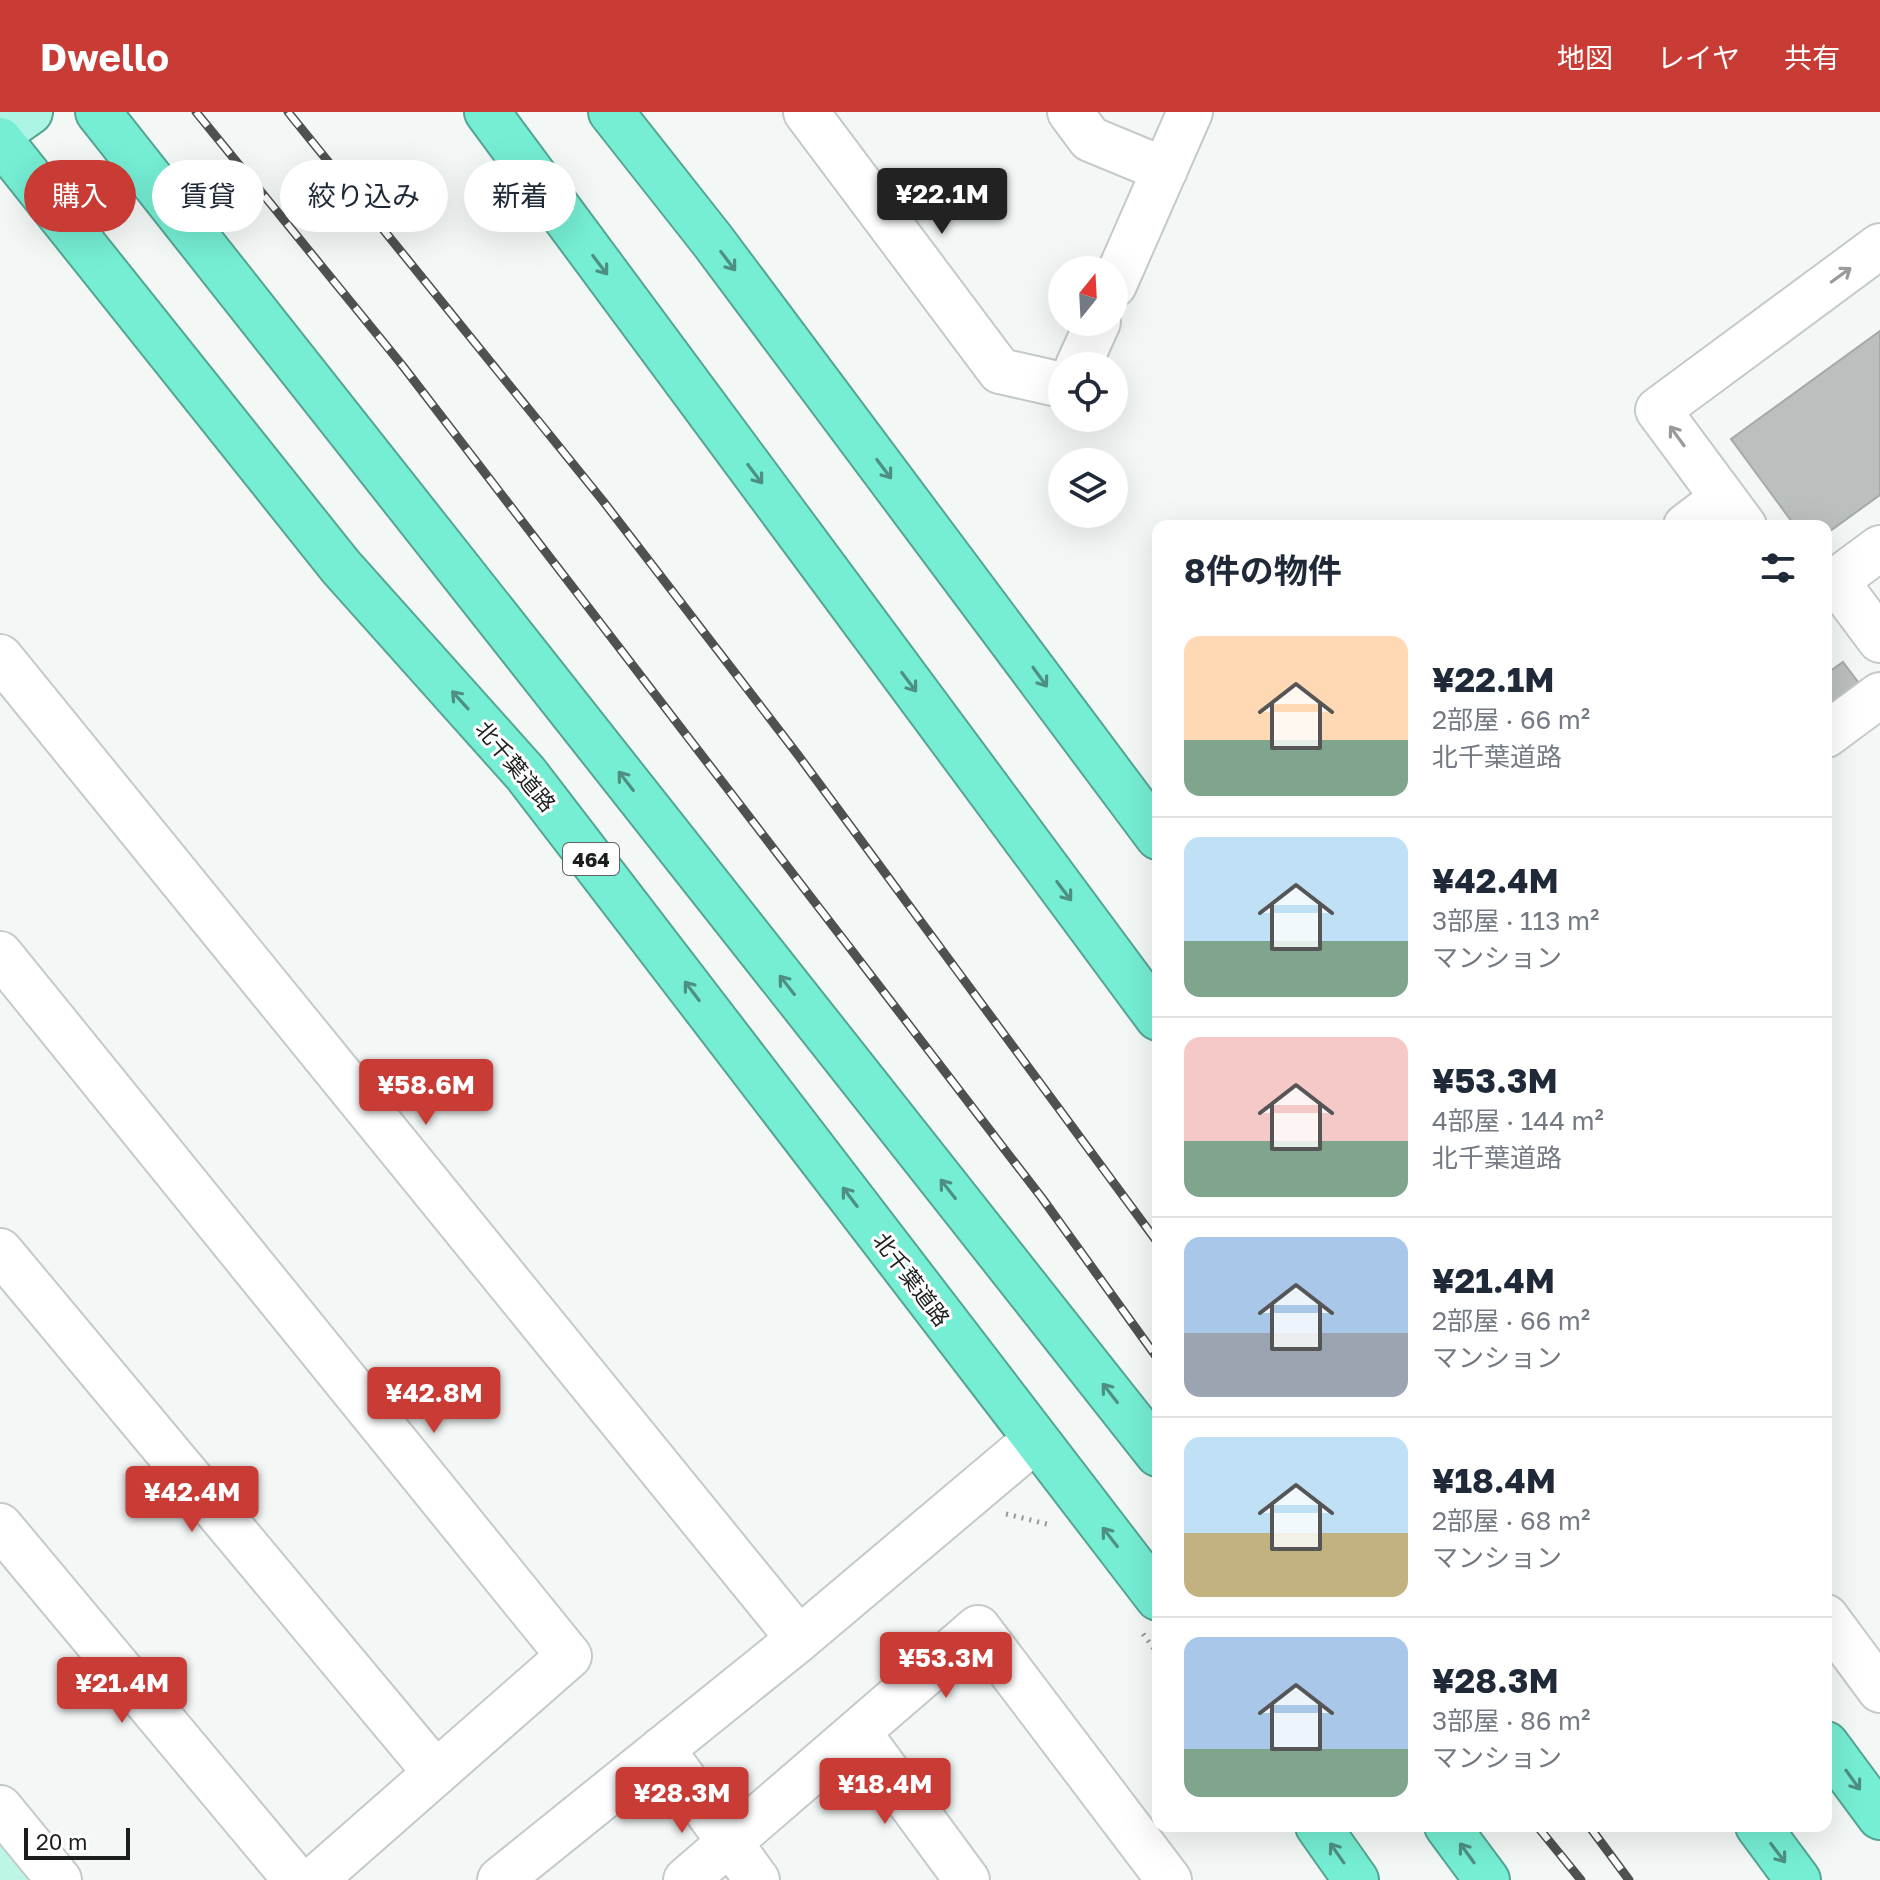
<!DOCTYPE html>
<html lang="ja">
<meta charset="utf-8">
<style>
body{margin:0;font-family:"Golos Text","Noto Sans JP",sans-serif;background:#f6f6f7;color:#1f2937;height:100vh;display:flex;flex-direction:column;font-size:30px;white-space:nowrap}
*{box-sizing:border-box;margin:0}
p{font-size:26px;color:#747a83}
.icon{flex:none;width:44px;height:44px;fill:none;stroke:currentColor;stroke-width:2;stroke-linecap:round;stroke-linejoin:round}
.map{position:relative;flex:1;overflow:hidden}
.panel{position:absolute;left:1152px;top:408px;width:680px;height:1312px;display:flex;flex-direction:column;background:#fff;border-radius:16px;box-shadow:0 8px 32px #0002}
.panel>*{flex:none}
.top-card{position:absolute;left:24px;top:48px;width:760px;height:72px;display:flex;gap:16px}
.needle{width:52px;rotate:18deg}
.tools{position:absolute;left:1048px;top:144px;display:grid;gap:16px}
.tools a{display:grid;place-items:center;width:80px;height:80px;border-radius:50%;background:#fff;box-shadow:0 8px 32px #0002;font-size:40px}
.scale{position:absolute;left:24px;bottom:20px;width:106px;box-sizing:border-box;padding-left:8px;border:4px solid #1c1e1d;border-top:0;font-size:22px;line-height:28px;white-space:nowrap;color:#1c1e1d;-webkit-text-stroke:6px #fff;paint-order:stroke}
.price{position:absolute;translate:-50% -68px;padding:0 18px;border-radius:8px;background:#c93b35;color:#fff;font-size:26px;line-height:52px;filter:drop-shadow(0 2px 4px #0008)}
.price::after{content:'';position:absolute;left:50%;top:48px;width:24px;height:18px;margin-left:-12px;background:inherit;clip-path:polygon(0 0,100% 0,50% 100%)}
.price.active{background:#222;color:#fff}
ul{padding:0;list-style:none}
li{display:flex;align-items:center;gap:24px;height:200px;padding:0 32px}
li+li{border-top:2px solid #e0e1e3}
li span{display:grid;place-items:center;flex:none;width:224px;height:160px;border-radius:16px;color:#555}
li>.icon{margin-inline-start:auto}
span .icon{width:96px;height:96px;fill:#fffc;stroke-width:1}
li b{font-size:34px}
h2{display:flex;justify-content:space-between;align-items:center;height:96px;padding:0 32px;font-size:34px}
.chip{padding:0 28px;border-radius:36px;background:#fff;box-shadow:0 8px 32px #0002;font-size:28px;line-height:72px}
.chip.active{background:#c93b35;color:#fff}
header{display:flex;align-items:center;gap:48px;box-sizing:border-box;height:112px;padding:0 40px;background:#c93b35;color:#fff}
header strong{font-size:38px}
nav{display:flex;gap:44px;margin-inline-start:auto;font-size:28px}
.map>svg:first-child{display:block}
</style>
<header>
<strong>Dwello</strong>
<nav><a>地図</a><a>レイヤ</a><a>共有</a></nav>
</header>
<div class="map">
<svg width="1880" height="1768" viewBox="0 0 1880 1768">
<rect width="100%" height="100%" fill="#f3f8f7"/>
<path fill="#bbf6e6" d="M0,1729L33,1768H0Z"/>
<path fill="#bbc0bf" stroke="#a5aaa8" stroke-width="2" d="M1880,219V383L1826,422V414H1795L1731,327Z
M1843,550L1864,578L1826,599V562Z"/>
<g fill="none" stroke-linecap="round" stroke-linejoin="round">
<defs>
<path id="minor" d="M806,0L1000,259L1062,273
M1070,0L1090,27L1165,58
M1114,173L1190,0
M1078,254L1098,210
M1686,414L1723,386
M1744,414L1658,298L1880,134
M1836,469L1880,528
M1826,476L1880,436
M0,545L799,1527
M1826,623L1880,583
M0,842L569,1544L314,1768
M0,1139L436,1661
M0,1414L296,1768
M1826,1505L1880,1578
M858,1620L967,1768
M662,1637L757,1768
M0,1696L59,1768
M500,1768L799,1527L1035,1328
M686,1768L978,1516L1169,1768"/>
<path id="major" d="M0,21L30,0"/>
<path id="highway" d="M98,0L1158,1342
M487,0L1158,906
M611,0L712,128L1158,725
M0,28L341,455L526,662L1158,1486
M1826,1632L1880,1705
M1318,1714L1356,1768
M1447,1714L1487,1768
M1758,1714L1798,1768"/>
</defs>
<use href="#minor" stroke="#c5cac9" stroke-width="48"/>
<use href="#major" stroke="#56a593" stroke-width="48"/>
<use href="#highway" stroke="#56a593" stroke-width="48"/>
<path stroke="#959998" stroke-width="5" stroke-dasharray="2 6" stroke-linecap="butt" d="M1006,1402L1051,1413
M1143,1522L1158,1542"/>
<use href="#minor" stroke="#fff" stroke-width="44"/>
<use href="#major" stroke="#acf5e5" stroke-width="44"/>
<use href="#highway" stroke="#75eed3" stroke-width="44"/>
<defs>
<path id="rail" d="M196,0L402,253L1042,1086L1158,1247
M288,0L603,389L798,643L1158,1131
M1537,1714L1581,1768
M1589,1714L1629,1768"/>
</defs>
<use href="#rail" stroke="#4e5150" stroke-width="9"/>
<use href="#rail" stroke="#fff" stroke-width="6" stroke-dasharray="18" stroke-linecap="butt"/>
</g>
<defs><path id="oneway-shaft" d="M-6 0H5M1.5-3L5.5 0L1.5 3" fill="none" stroke-width="1.6" stroke-linecap="round" stroke-linejoin="round" transform="scale(2)"/></defs>
<g stroke="#4d9081">
<use href="#oneway-shaft" transform="translate(728 149) rotate(53)"/>
<use href="#oneway-shaft" transform="translate(600 153) rotate(53)"/>
<use href="#oneway-shaft" transform="translate(884 357) rotate(53)"/>
<use href="#oneway-shaft" transform="translate(755 362) rotate(53)"/>
<use href="#oneway-shaft" transform="translate(1040 565) rotate(54)"/>
<use href="#oneway-shaft" transform="translate(909 570) rotate(53)"/>
<use href="#oneway-shaft" transform="translate(460 588) rotate(-132)"/>
<use href="#oneway-shaft" transform="translate(626 669) rotate(-128)"/>
<use href="#oneway-shaft" transform="translate(1064 779) rotate(53)"/>
<use href="#oneway-shaft" transform="translate(787 873) rotate(-128)"/>
<use href="#oneway-shaft" transform="translate(692 879) rotate(-127)"/>
<use href="#oneway-shaft" transform="translate(948 1077) rotate(-128)"/>
<use href="#oneway-shaft" transform="translate(850 1085) rotate(-127)"/>
<use href="#oneway-shaft" transform="translate(1110 1281) rotate(-128)"/>
<use href="#oneway-shaft" transform="translate(1110 1425) rotate(-128)"/>
<use href="#oneway-shaft" transform="translate(1853 1668) rotate(54)"/>
<use href="#oneway-shaft" transform="translate(1337 1741) rotate(-125)"/>
<use href="#oneway-shaft" transform="translate(1467 1741) rotate(-126)"/>
<use href="#oneway-shaft" transform="translate(1778 1741) rotate(53)"/>
</g>
<g stroke="#999a99">
<use href="#oneway-shaft" transform="translate(1841 163) rotate(-36)"/>
<use href="#oneway-shaft" transform="translate(1677 324) rotate(-126)"/>
</g>
<g text-anchor="middle" dominant-baseline="central" stroke-width="6" stroke-linejoin="round" paint-order="stroke">
<rect fill="#fff" stroke="#606261" stroke-width="2" x="563" y="731" width="56" height="32" rx="6"/>
<g font-size="20" font-weight="bold" fill="#1c1e1d">
<text x="591" y="747">464</text>
</g>
<g font-size="22" fill="#1c1e1d" stroke="#fff">
<text transform="translate(516 654) rotate(50)">北千葉道路</text>
<text transform="translate(912 1167) rotate(53)">北千葉道路</text>
</g>
</g>
</svg>
<div class="tools">
<a><svg class="needle" viewBox="-14 -14 28 28"><path d="M0-13l5 13h-10z" fill="#e53935"/><path d="M0 13l5-13h-10z" fill="#747a83"/></svg></a>
<a><svg class="icon" aria-label="locate" viewBox="0 0 24 24"><circle cx="12" cy="12" r="6"/><path d="M12 2v4M12 18v4M2 12h4M18 12h4"/></svg></a>
<a><svg class="icon" aria-label="layers" viewBox="0 0 24 24"><path d="M12 4l9 5-9 5-9-5zM3 14l9 5 9-5"/></svg></a>
</div>
<div class="scale">20 m</div>
<b class="price active" style="left:942px;top:124px">¥22.1M</b>
<b class="price" style="left:426px;top:1015px">¥58.6M</b>
<b class="price" style="left:434px;top:1323px">¥42.8M</b>
<b class="price" style="left:192px;top:1422px">¥42.4M</b>
<b class="price" style="left:946px;top:1588px">¥53.3M</b>
<b class="price" style="left:122px;top:1613px">¥21.4M</b>
<b class="price" style="left:885px;top:1714px">¥18.4M</b>
<b class="price" style="left:682px;top:1723px">¥28.3M</b>
<div class="top-card">
<a class="chip active">購入</a>
<a class="chip">賃貸</a>
<a class="chip">絞り込み</a>
<a class="chip">新着</a>
</div>
<section class="panel">
<h2>8件の物件<svg class="icon" aria-label="filters" viewBox="0 0 24 24"><path d="M4 7h16M4 17h16"/><circle cx="9" cy="7" r="2"/><circle cx="15" cy="17" r="2"/></svg></h2>
<ul>
<li><span style="background:linear-gradient(#ffd9b3 65%,#7fa58c 0)"><svg class="icon" aria-label="home" viewBox="0 0 24 24"><path d="M3 11l9-7 9 7M6 9v11h12V9"/></svg></span><div><b>¥22.1M</b><p>2部屋 · 66 m²</p><p>北千葉道路</p></div></li>
<li><span style="background:linear-gradient(#bfe0f5 65%,#7fa58c 0)"><svg class="icon" aria-label="home" viewBox="0 0 24 24"><path d="M3 11l9-7 9 7M6 9v11h12V9"/></svg></span><div><b>¥42.4M</b><p>3部屋 · 113 m²</p><p>マンション</p></div></li>
<li><span style="background:linear-gradient(#f6c9c9 65%,#7fa58c 0)"><svg class="icon" aria-label="home" viewBox="0 0 24 24"><path d="M3 11l9-7 9 7M6 9v11h12V9"/></svg></span><div><b>¥53.3M</b><p>4部屋 · 144 m²</p><p>北千葉道路</p></div></li>
<li><span style="background:linear-gradient(#a9c7e8 60%,#9aa5b1 0)"><svg class="icon" aria-label="home" viewBox="0 0 24 24"><path d="M3 11l9-7 9 7M6 9v11h12V9"/></svg></span><div><b>¥21.4M</b><p>2部屋 · 66 m²</p><p>マンション</p></div></li>
<li><span style="background:linear-gradient(#bfe0f5 60%,#c2b280 0)"><svg class="icon" aria-label="home" viewBox="0 0 24 24"><path d="M3 11l9-7 9 7M6 9v11h12V9"/></svg></span><div><b>¥18.4M</b><p>2部屋 · 68 m²</p><p>マンション</p></div></li>
<li><span style="background:linear-gradient(#a9c7e8 70%,#7fa58c 0)"><svg class="icon" aria-label="home" viewBox="0 0 24 24"><path d="M3 11l9-7 9 7M6 9v11h12V9"/></svg></span><div><b>¥28.3M</b><p>3部屋 · 86 m²</p><p>マンション</p></div></li>
</ul>
</section>
</div>
